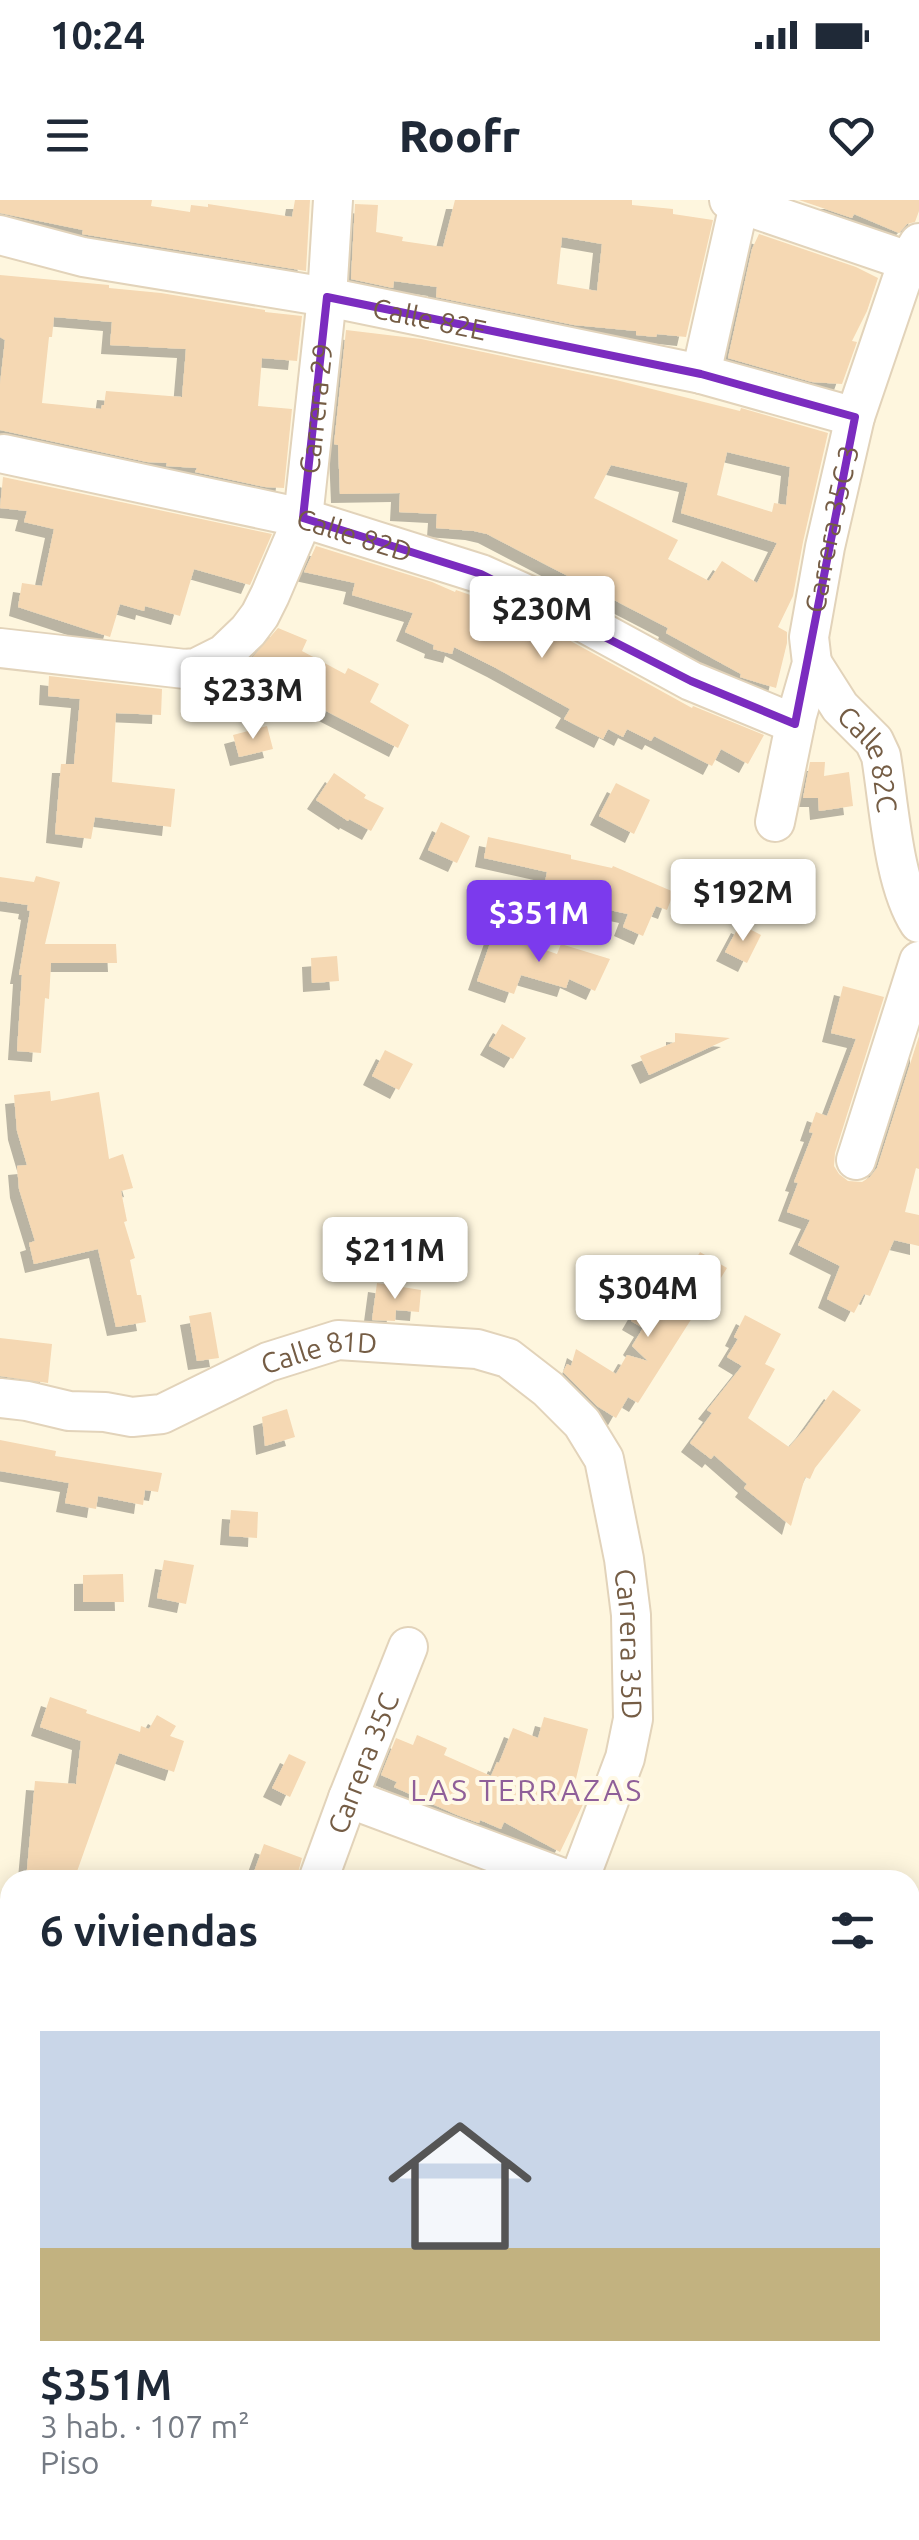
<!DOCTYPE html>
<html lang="es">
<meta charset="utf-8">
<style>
body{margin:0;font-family:Ubuntu,sans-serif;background:#f6f6f7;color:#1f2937;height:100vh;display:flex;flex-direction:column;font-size:38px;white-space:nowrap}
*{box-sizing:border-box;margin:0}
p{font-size:32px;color:#747a83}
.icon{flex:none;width:55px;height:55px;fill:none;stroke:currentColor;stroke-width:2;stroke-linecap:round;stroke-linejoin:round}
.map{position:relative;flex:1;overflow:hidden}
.panel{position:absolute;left:0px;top:1670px;width:920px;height:670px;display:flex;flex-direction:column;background:#fff;border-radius:30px 30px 0 0;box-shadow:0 5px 25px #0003}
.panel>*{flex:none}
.price{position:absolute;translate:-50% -85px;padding:0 22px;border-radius:10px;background:#fff;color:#222;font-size:32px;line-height:65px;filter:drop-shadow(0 2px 5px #0008)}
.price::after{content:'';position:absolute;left:50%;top:60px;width:30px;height:22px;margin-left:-15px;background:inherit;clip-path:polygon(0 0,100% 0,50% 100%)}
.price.on{background:#7c3aed;color:#fff}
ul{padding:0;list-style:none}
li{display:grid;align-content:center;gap:20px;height:530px;padding:0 40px}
li span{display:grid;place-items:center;height:310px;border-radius:0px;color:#555}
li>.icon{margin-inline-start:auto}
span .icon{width:180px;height:180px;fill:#fffc;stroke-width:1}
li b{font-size:42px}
h2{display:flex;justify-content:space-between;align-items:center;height:120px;padding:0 40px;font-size:42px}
.status{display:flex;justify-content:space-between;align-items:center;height:70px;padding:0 50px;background:#fff;direction:ltr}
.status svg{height:28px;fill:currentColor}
header{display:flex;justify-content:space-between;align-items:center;height:130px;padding:0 40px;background:#fff;font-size:45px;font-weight:800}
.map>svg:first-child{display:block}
</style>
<div class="status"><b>10:24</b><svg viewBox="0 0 49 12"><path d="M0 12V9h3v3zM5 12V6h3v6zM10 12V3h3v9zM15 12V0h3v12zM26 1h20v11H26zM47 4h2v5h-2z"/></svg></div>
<header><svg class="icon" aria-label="menu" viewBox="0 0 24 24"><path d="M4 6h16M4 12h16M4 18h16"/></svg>Roofr<svg class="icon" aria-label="heart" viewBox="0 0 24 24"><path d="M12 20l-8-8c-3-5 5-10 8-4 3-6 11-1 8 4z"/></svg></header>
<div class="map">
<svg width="919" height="2340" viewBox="0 0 919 2340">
<defs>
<filter id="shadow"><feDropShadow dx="-9" dy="9" stdDeviation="0" flood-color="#0004"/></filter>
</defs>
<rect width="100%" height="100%" fill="#fef6de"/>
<path fill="#f5d8b3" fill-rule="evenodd" filter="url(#shadow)" d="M0,0H152L151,6L190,12L191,5L208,7V4L292,17L295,0H310L306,71L88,35L82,34L83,30L0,13Z
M455,0H632V5L673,9V14L713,20L686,137L657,134L656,137L636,135V131L574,125L436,97L437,87L394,81L393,88L351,79L355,4L378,5L376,32L403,37L402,41L443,47ZM562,37L602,44L597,91L557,84Z
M799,0H919V11L915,22L907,24L899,33L854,14L852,18Z
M759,34L856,67L878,78L867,111L852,141L857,142L842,184L812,182L728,158L752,49Z
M0,75L109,85V88L161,93L265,110V112L302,116L297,161L262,158L258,206L292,209L284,288L265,287L195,272L197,268L166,266L167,263L147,262L0,230V184L5,140L0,137ZM54,117L112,122L110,145L186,149L182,197L106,191L104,205H102L101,209L42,203L49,137H52Z
M346,130L421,139L616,180L740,211L741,208L828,233L803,342L793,396L778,427L787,432V443L776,488L740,477L741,474L666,433L668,428L487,334L474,331L436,328L437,314L399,312L400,293L340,294L338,245L334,244ZM727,252L790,267L786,305L774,303L772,312L717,295ZM611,265L688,283L681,313L777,343L757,383L722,361L709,381L668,359L678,340L594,298Z
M3,277L272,334L250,385L194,369L180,416L145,406L144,411L120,404L110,437L18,407L22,383L42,386L54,329L24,322L27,311L0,308Z
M316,346L432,382L455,392L456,390L479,398L547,428L692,508L693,506L764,535L748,564L721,549L712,566L654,536L651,541L627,529L623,537L608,529L603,539L564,519L570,509L496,468L454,447L452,454L433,449L434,445L405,432L413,413L352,395L355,383L304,372Z
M278,428L307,440L302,451L345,474L348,468L379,484L370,502L409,525L398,548L287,491L293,480L251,459Z
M49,476L162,489L161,515L116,513L112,582L175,589L171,627L95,617L91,639L55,634L61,564H74L80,499L48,496Z
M267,526L273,549L239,557L233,535Z
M810,562H825L824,576L849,572L853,606L819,611L818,598H803Z
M334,573L366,595L364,598L384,608L371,631L349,619L348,621L316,600Z
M616,583L650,600L634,634L599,616Z
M441,622L470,636L457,663L428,650Z
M488,637L571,655V659L612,668L613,666L674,692L667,710L656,706L643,736L623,727L628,714L572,702L573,698L543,692L547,672L484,658Z
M36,676L60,682L45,744H116L117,763H51L49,799L45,798L41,853L17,851L22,775H19L30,711L27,710L28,705L0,701V677L34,682Z
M740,724L761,735L747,763L725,752Z
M494,732L557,754L561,744L610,759L595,791L569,779L566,788L521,775L514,794L477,781Z
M337,756L339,781L312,783L311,758Z
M843,786L884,797L835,953L834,966L839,974L848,981L862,982L870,977L877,968L919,836V969L916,968L905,1012L919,1015V1046L894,1040L870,1096L864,1094L854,1113L827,1099L840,1066L798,1045L810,1020L787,1012L798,983L794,982L813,933L809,932L816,912L827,916L856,839L831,833Z
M502,824L526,838L513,859L489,846Z
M675,833L730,838L649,875L640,856L675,842Z
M385,850L413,864L399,890L372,876Z
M50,891L51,901L99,892L109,959L123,954L133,988L121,991L127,1021L124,1022L135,1058L130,1060L137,1095H141L146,1122L116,1127L98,1049L34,1064L29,1043L35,1041L19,989L17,966L27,965L17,931L14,895Z
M700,1052L727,1068L709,1097L706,1096L638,1203L628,1197L616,1218L597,1206L563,1172L567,1164L571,1166L576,1149L616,1174L627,1155L648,1161L632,1146L643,1128L631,1121L642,1102L648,1106L662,1084L676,1093Z
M377,1083L421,1090L419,1112L396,1110L395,1121L372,1120Z
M211,1112L219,1158L197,1161L189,1116Z
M745,1115L781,1134L765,1164L775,1169L748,1218L789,1247L805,1229L833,1190L861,1210L815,1268L810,1279L805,1277L791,1326L744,1288L747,1284L714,1255L711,1259L690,1243L712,1213L707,1210L742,1166L727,1157L738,1139L734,1137Z
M0,1138L52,1144L48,1183L0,1176Z
M287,1209L295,1237L265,1246L262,1217Z
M0,1240L56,1251L55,1256L162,1273L158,1292L145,1290L143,1305L98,1296L96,1309L65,1303L69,1283L0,1271Z
M231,1310L258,1312L257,1338L229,1336Z
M164,1360L194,1365L186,1404L157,1398Z
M123,1374L124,1402H83V1375Z
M50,1497L87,1510L86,1513L140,1532L141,1526L149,1529L157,1515L176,1526L170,1536L184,1541L174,1572L119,1553L74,1680H26L35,1581L76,1584L81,1541L40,1527Z
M544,1517L588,1529L574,1587L576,1588L574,1592L586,1598L560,1652L504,1622L501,1629L480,1620L479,1623L457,1615L394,1587L397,1582L381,1575L396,1538L413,1545L417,1535L447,1548L444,1555L491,1576L497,1562L499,1563L513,1528L538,1538Z
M289,1554L306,1562L290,1597L272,1588Z
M264,1644L302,1658L296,1680H251Z"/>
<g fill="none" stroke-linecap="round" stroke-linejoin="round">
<defs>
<g id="minor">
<path d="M729,0L908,61"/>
<path id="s1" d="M0,35L83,57L327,97L701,174L855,217"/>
<path d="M701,174L740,0"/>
<path id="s2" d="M4,254L303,318L481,374L557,408L691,481L795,524"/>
<path id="s3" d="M0,448L185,469L196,468L224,454L248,431L260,415L270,395L303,318L327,97L333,0"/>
<path id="s4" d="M812,463L840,507L874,541L881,556C889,604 893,683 919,723"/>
<path id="s5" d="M775,622L797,515L812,463L809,437L825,347L855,217L908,61L919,43"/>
<path d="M856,960L919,761"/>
<path id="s6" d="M0,1198L27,1201L69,1211L105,1212L132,1217L162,1214L268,1162L338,1140L477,1149L508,1158L548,1189L582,1223L604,1259L624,1359L631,1415L633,1519L625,1558L579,1680"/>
<path d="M348,1598L568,1680"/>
<path id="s7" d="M318,1680L348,1598L408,1447"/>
<path d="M910,2165L919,2167"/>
<path d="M395,2330L396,2340"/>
<path d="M631,2330L633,2340"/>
</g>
</defs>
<use href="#minor" stroke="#e2d3ba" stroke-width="42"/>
<use href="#minor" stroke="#fff" stroke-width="38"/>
</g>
<path fill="none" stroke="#7b2cbf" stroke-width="8" stroke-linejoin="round" d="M327,97L701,174L855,217L795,524L691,481L481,374L303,318Z"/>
<g text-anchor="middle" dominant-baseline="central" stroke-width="8" stroke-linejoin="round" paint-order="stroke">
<g font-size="28" fill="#755d45" stroke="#fff9e6">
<text stroke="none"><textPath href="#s1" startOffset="438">Calle 82E</textPath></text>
<text stroke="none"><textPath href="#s3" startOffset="498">Carrera 29</textPath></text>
<text stroke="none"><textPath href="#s5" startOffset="300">Carrera 35C 3</textPath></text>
<text stroke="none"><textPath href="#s2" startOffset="360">Calle 82D</textPath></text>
<text stroke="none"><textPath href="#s4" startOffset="115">Calle 82C</textPath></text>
<text stroke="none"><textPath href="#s6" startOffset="335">Calle 81D</textPath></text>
<text stroke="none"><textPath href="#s6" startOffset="855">Carrera 35D</textPath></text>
<text stroke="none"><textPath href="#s7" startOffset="125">Carrera 35C</textPath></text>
</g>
<g font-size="30" letter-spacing="2.5" fill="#8f5f99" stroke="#fff9e6">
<text x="527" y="1590">LAS TERRAZAS</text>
</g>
</g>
</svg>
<b class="price" style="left:542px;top:461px">$230M</b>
<b class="price" style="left:253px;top:542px">$233M</b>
<b class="price" style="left:743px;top:744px">$192M</b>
<b class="price on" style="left:539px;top:765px">$351M</b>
<b class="price" style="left:395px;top:1102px">$211M</b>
<b class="price" style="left:648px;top:1140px">$304M</b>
<section class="panel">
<h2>6 viviendas<svg class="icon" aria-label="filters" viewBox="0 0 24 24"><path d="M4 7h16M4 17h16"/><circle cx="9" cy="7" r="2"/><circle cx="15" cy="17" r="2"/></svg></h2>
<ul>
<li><span style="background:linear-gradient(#c9d6e8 70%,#c2b280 0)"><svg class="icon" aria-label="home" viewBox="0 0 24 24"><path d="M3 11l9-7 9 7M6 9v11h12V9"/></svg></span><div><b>$351M</b><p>3 hab. · 107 m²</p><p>Piso</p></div></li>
</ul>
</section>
</div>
